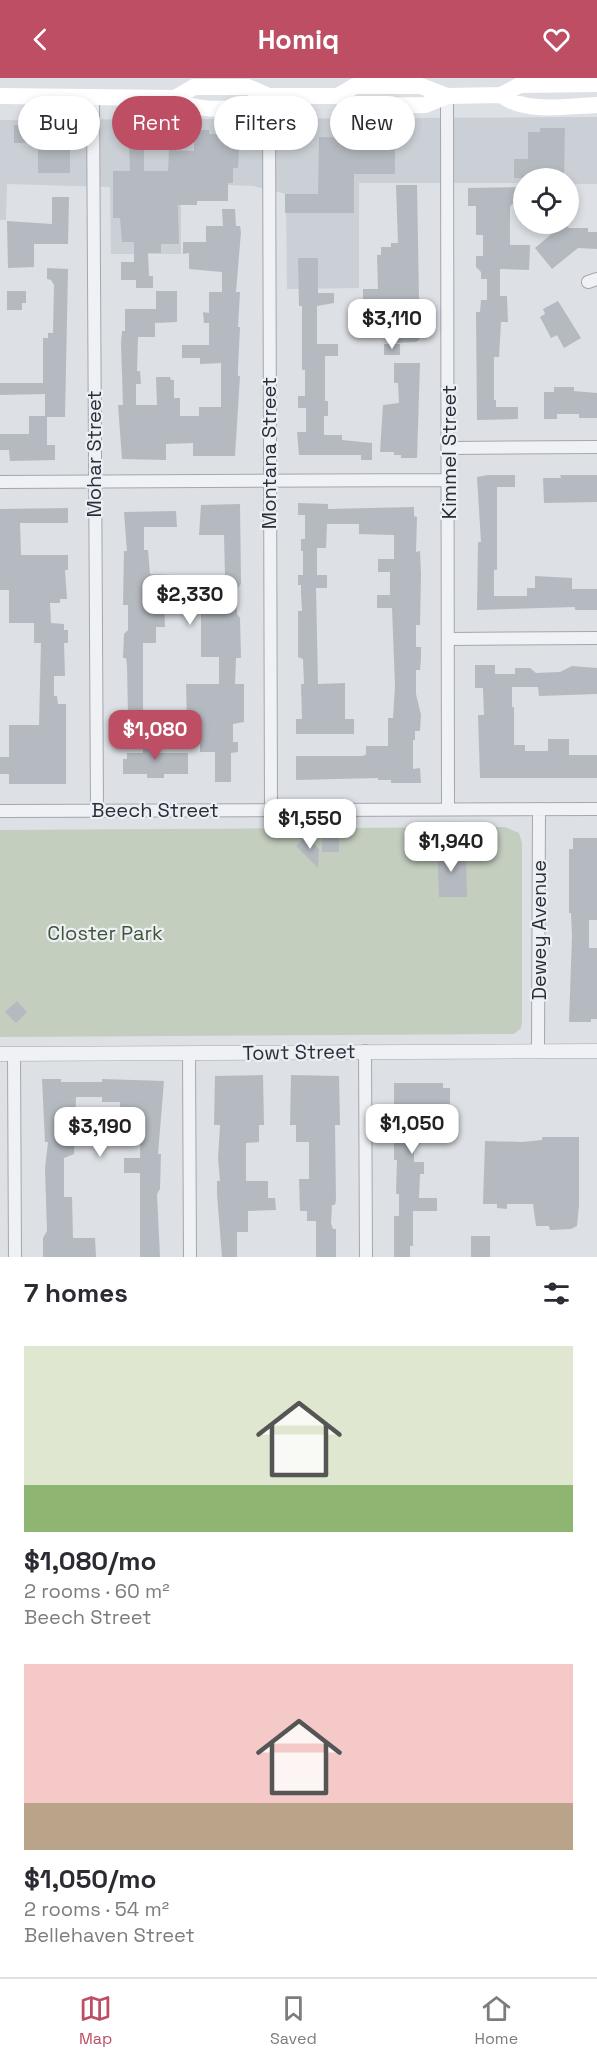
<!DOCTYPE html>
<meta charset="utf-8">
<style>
body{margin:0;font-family:"Space Grotesk",sans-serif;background:#f7f7f7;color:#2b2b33;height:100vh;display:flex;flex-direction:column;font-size:22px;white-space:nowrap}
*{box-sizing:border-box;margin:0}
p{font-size:20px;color:#7c7c81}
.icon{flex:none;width:33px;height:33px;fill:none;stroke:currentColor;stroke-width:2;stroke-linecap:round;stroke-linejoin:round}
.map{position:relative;height:1179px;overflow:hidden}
.details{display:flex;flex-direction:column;background:#fff;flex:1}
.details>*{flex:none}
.hud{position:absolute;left:18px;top:18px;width:561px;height:54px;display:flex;gap:12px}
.fabs{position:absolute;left:513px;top:90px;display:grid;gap:12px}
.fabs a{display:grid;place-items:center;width:66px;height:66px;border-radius:50%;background:#fff;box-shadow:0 3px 9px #0003;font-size:30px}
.price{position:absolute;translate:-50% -51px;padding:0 14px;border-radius:12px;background:#fff;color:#222;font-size:20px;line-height:39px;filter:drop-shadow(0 2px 3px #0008)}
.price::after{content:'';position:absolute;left:50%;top:36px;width:18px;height:14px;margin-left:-9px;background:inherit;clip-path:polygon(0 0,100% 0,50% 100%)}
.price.selected{background:#bd4e64;color:#fff}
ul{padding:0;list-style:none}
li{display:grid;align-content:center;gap:12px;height:318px;padding:0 24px}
li span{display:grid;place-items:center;height:186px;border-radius:0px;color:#555}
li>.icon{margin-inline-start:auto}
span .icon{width:108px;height:108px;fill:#fffc;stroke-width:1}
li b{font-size:26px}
h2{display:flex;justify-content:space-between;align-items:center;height:72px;padding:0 24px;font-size:26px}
.tag{padding:0 21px;border-radius:27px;background:#fff;box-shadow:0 3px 9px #0003;font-size:21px;line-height:54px}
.tag.selected{background:#bd4e64;color:#fff}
header{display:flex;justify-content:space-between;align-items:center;height:78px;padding:0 24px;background:#bd4e64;color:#fff;font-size:27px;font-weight:700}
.tabs{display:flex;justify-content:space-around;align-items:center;height:84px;border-top:2px solid #e1e1e2;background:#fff;font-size:16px;color:#7c7c81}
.tabs a{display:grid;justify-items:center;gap:3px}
.tabs .selected{color:#bd4e64}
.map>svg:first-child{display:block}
</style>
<header><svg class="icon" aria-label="back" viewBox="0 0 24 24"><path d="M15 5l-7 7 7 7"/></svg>Homiq<svg class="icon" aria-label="heart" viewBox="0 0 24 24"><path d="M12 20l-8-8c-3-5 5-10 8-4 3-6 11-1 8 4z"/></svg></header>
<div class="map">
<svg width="597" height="1179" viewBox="0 0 597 1179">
<rect width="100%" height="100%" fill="#dde0e5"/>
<path fill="#cbd0d6" d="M597,39V106H569L568,100H524L523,105H359V210L287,211L286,116L253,108L181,105V176H111L110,109L7,106L6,142H0V42Z"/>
<path fill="#c3cebf" d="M505,749L519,755L522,765V943L521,950L514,956L0,959V752Z"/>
<path fill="#b5bac1" d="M366,41L395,42V96H354V135H285V116H318L319,59L366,60Z
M14,47L30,48V52H70V95H38V65H14Z
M540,50H565L564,100H514V81H528V54H540Z
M199,52H209V56H231V71H239L238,90H233V105H228V123H197V127H178L179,166H161V175H148L149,198H153V210H136V202H121V184H134V164H122L120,140H113V93H130L129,66L144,67V93H168L169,72L194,73V55H199Z
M396,107H417L419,222L415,226V247H419V262L416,264L393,265V243L363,242V211H378L377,177H381V169H391V165H398Z
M524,109V126H512L510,129V167H530L529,192L500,191V218H507L508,244H501L499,279H494V322H496V329H518V341L477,342L476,234H480L481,222H487V201H481V194L476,189V178H483V157H476V128H468V110Z
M52,119H69L68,166H34V189L8,190L7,143L52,146Z
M222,131H235L236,148H240L241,154L236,214H240L238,249H240L238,290V298H240L235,378H193V365L166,366V382L122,381L118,327H123L121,266L122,253H125V231H156V213H177V244L155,245V259H138L137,293H140L141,306H136V327H157L156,299H170L171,302H174V320H180V338H199V329H221V285L200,286V280H182V267H209V245H204L203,234L209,235V214H222V194L189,191V175L183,176V164H206V148H223Z
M563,146L569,150H588V154H597V171L578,170L552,191L535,170Z
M298,180H318V215H334V225L317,228V266H338V278H325V323H328V338H324V357H342V362L372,365V382H361V377H299L297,354H306V330H298V318H305V292H302V228H299Z
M47,190L68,191L65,339H47V367H55V382L10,383L9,372H0V356H29V338H45V316L0,317V305H43V260H48V255H53L54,207L51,202L47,201Z
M7,213H26V225H22V232H7Z
M558,223L581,260L564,270L557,257L551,260L540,239L545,236L543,231Z
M384,266H400V277H384Z
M394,285H420L417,380H401V377H394V374H380L383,327L399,325L398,305H394Z
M554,309H574V313L597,315V340H579V336H557V341H544V314H554Z
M488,397H515V409H497V492H494V518H527V510H535V498L572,500V511H597V532H575V529L477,532L478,464H481L477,399Z
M560,397H597V424L544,425L543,400H561Z
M298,425L328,426V431L414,429V438L417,439L416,474L420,473L421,496L420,547H416V569H421V580L420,592H416V616L421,637L420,653H415V662H413V691L420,690L421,705H391V702H378V700L296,702V678H362L366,677V668H388V640H393L395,608L392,530H377V517H390V494H378V481H394V457L359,456V446H327L326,470H317V497H327V510H316L318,606L345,605V641H354V656H296V641H302L301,606H304L303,581L298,579V533H302L301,514V507H298V497H303V473H301V461H305V437H298Z
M240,426L241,506L237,511V536L240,540L241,580H236L235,606H244V644L233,646V664H238V674L231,675V704H215V674H200V647L187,645L186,606H219V579H201V528L188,529V515L164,516L165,549H156V565H143V638H128L127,587L126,580H123L124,556L128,552V527H123L124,473H127L124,434L176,433L177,449H144V472H148L150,496L172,497V505L196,506L199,503V497H225L224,457H199L201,427Z
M68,430V445H20L21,477H68V492H65L67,521H60V525H50L51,545L64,546V552H68V565H64L65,598H54V618H57L58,626H66V706H9V696H0V679H9V647H39L41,565H34V545H9V512H0V431Z
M475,587H495V596H515V590H530L536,595L560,594L572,588L597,590V616L539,618L538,609H512V629H514V667H525V673H548V661H569V677H597V700H480L478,637H484L483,610H475Z
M143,659H158V675H188V696H164V700H147V696H123V681H127V675H143Z
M306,758L319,771L318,790L296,768Z
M322,760H339V774H322Z
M573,760H597V842H589V870H597V941H591V944H569L572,858L571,835H569V771H573Z
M437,765H453V780H466L467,819H439Z
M17,923L27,934L16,945L5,934Z
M263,997L264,1047H259V1064L246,1065V1103H268V1120H275L276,1132L248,1133V1154H237V1179H222L217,1116V1103H220L218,1080L220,1047H214L215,998Z
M291,997L339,998L340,1047H335L336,1122L335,1127H332L331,1145L333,1151H336V1179H316V1143H307V1133H300L299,1101H309V1064H296V1047H290Z
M42,1001H61V1004H102V1001L164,1003L158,1076H161L160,1111L157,1116L160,1179H140V1095H124V1080H140L141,1043L120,1042V1024H102V1019H76L74,1076L64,1080V1119H72L73,1160H95L96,1179H43V1160L47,1153L45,1090L48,1064H45Z
M394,1005H443V1010H450V1029H432V1036H422V1061H414V1084H424V1096H420L419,1120H437V1133H413V1168H410V1179H394V1138H399V1116H396L397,1082H394Z
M542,1059H579V1127L577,1148L571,1151L550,1152L549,1148H536L533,1126H507V1131L497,1130V1126H483L485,1063L522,1064L542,1062Z
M471,1158H490V1179H471Z"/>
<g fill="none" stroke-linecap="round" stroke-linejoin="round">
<defs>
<path id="minor" d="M269,18L271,731
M447,18L448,731
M93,20L97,732
M588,204L597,201
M449,370L597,369
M0,404L449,402
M449,561L597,560
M0,733L597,731
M538,972L539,731
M365,973L366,1179
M189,975L190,1179
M14,976L15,1179"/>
<path id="tertiary" d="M0,976L597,973"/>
</defs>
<use href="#minor" stroke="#a3a7ae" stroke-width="14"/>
<use href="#tertiary" stroke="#a3a7ae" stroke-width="15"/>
<use href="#minor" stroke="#eff1f4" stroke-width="12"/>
<use href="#tertiary" stroke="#eff1f4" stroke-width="14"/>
<path stroke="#fff" stroke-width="16" d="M501,17C526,36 567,28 597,27
M0,18L175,20C196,36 248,33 269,18
M338,18L354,28L425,27L447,18
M175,20L194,9H248L269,18H338L355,8H421L447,18L501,17L520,7L597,6"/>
</g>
<g text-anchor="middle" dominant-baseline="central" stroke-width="4.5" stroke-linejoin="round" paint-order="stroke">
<g font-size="20" fill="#282f3a" stroke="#eceff3">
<text transform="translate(449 374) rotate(-90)">Kimmel Street</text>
<text transform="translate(269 375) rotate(-90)">Montana Street</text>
<text transform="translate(94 376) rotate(-90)">Mohar Street</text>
<text x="155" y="732">Beech Street</text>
<text transform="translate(539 852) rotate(-90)">Dewey Avenue</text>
<text transform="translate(299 974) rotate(-1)">Towt Street</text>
</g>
<g font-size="20" fill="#3e5437" stroke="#eceff3">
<text x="105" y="855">Closter Park</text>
</g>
</g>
</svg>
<div class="fabs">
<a><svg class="icon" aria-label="locate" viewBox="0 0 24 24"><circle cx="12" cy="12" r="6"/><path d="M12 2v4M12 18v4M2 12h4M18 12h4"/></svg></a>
</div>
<b class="price" style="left:392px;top:272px">$3,110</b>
<b class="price" style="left:190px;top:548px">$2,330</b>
<b class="price selected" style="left:155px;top:683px">$1,080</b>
<b class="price" style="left:310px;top:772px">$1,550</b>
<b class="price" style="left:451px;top:795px">$1,940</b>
<b class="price" style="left:412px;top:1077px">$1,050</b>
<b class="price" style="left:100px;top:1080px">$3,190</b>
<div class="hud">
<a class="tag">Buy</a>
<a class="tag selected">Rent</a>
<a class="tag">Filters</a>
<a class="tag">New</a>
</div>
</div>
<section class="details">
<h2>7 homes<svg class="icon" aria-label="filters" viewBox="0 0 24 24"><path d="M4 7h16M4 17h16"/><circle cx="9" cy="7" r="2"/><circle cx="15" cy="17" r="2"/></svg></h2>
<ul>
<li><span style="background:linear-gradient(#dfe7d0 75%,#8fb573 0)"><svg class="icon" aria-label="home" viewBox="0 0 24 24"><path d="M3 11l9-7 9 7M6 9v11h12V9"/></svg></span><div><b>$1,080/mo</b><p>2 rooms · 60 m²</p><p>Beech Street</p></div></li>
<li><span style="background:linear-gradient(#f6c9c9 75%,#b9a48a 0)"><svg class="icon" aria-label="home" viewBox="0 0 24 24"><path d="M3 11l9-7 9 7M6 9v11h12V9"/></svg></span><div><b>$1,050/mo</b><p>2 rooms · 54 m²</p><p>Bellehaven Street</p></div></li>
</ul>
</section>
<nav class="tabs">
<a class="selected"><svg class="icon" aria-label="map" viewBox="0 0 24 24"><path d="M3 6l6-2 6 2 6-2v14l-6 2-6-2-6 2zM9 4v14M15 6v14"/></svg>Map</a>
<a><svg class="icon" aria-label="saved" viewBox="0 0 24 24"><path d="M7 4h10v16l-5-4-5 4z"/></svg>Saved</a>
<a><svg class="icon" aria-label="home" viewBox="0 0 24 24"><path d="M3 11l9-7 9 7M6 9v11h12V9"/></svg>Home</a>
</nav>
